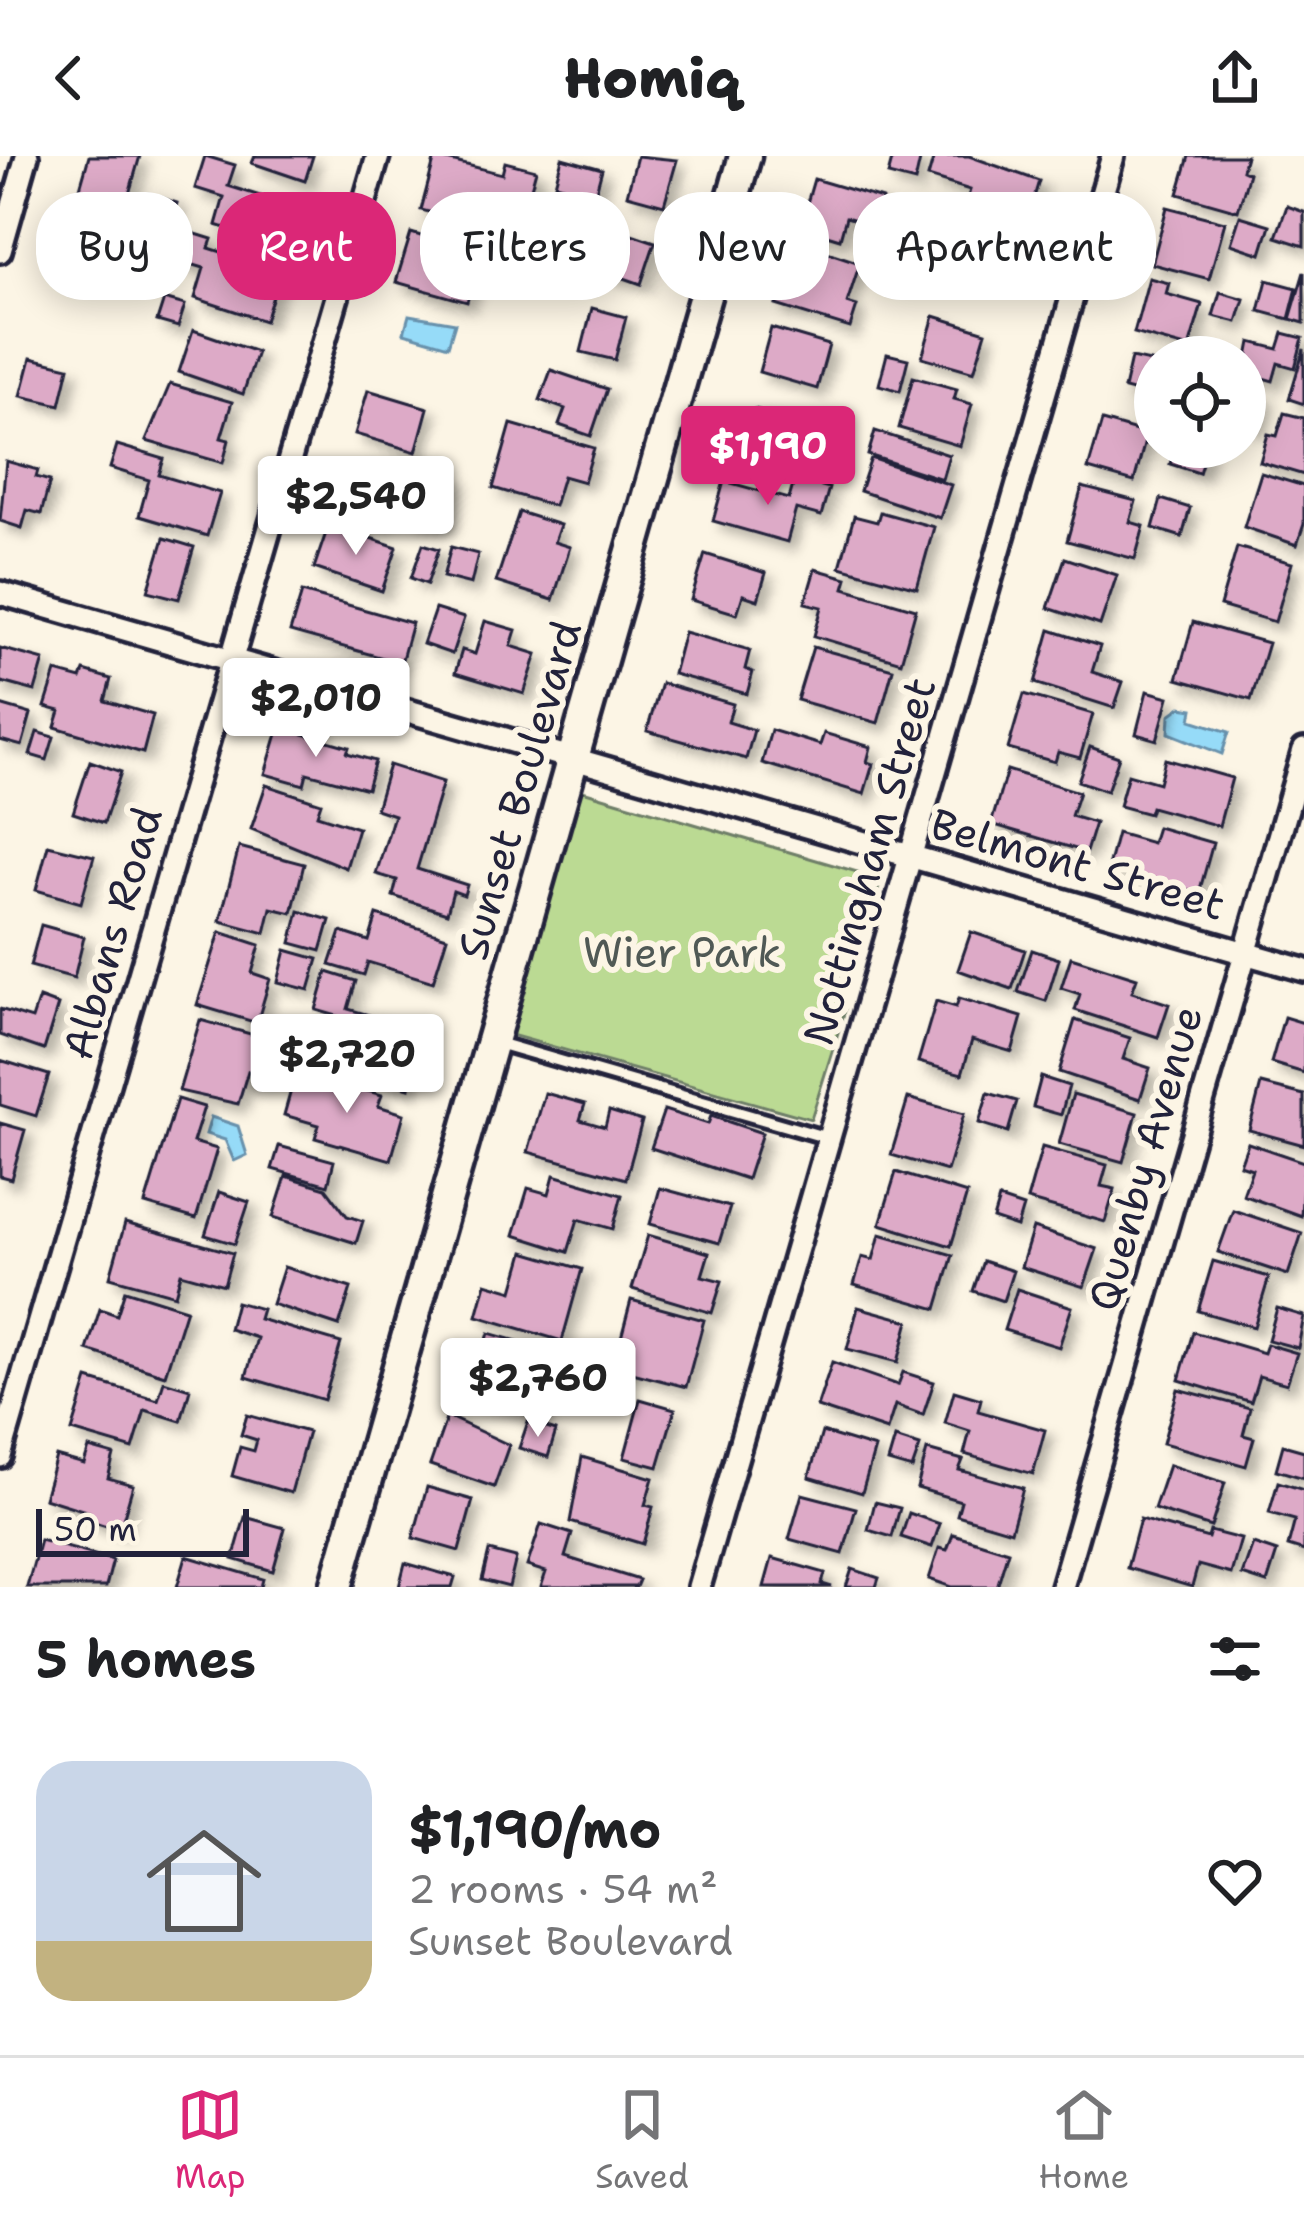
<!DOCTYPE html>
<meta charset="utf-8">
<style>
body{margin:0;font-family:"Shantell Sans",sans-serif;background:#f2f2f2;color:#202124;height:100vh;display:flex;flex-direction:column;font-size:45px;white-space:nowrap}
*{box-sizing:border-box;margin:0}
p{font-size:39px;color:#757577}
.icon{flex:none;width:66px;height:66px;fill:none;stroke:currentColor;stroke-width:2;stroke-linecap:round;stroke-linejoin:round}
.map{position:relative;height:1431px;overflow:hidden}
.side{display:flex;flex-direction:column;background:#fff;flex:1}
.side>*{flex:none}
.guide{position:absolute;left:36px;top:36px;width:1233px;height:108px;display:flex;gap:24px}
.fabs{position:absolute;left:1134px;top:180px;display:grid;gap:24px}
.fabs a{display:grid;place-items:center;width:132px;height:132px;border-radius:50%;background:#fff;box-shadow:0 6px 30px #0003;font-size:60px}
.scale{position:absolute;left:36px;bottom:30px;width:213px;box-sizing:border-box;padding-left:12px;border:6px solid #22223b;border-top:0;font-size:33px;line-height:42px;white-space:nowrap;color:#22223b;-webkit-text-stroke:9px #fcf5e5;paint-order:stroke}
.price{position:absolute;translate:-50% -102px;padding:0 27px;border-radius:12px;background:#fff;color:#222;font-size:39px;line-height:78px;filter:drop-shadow(0 3px 6px #0008)}
.price::after{content:'';position:absolute;left:50%;top:72px;width:36px;height:27px;margin-left:-18px;background:inherit;clip-path:polygon(0 0,100% 0,50% 100%)}
.price.active{background:#db2777;color:#fff}
ul{padding:0;list-style:none}
li{display:flex;align-items:center;gap:36px;height:300px;padding:0 36px}
li span{display:grid;place-items:center;flex:none;width:336px;height:240px;border-radius:36px;color:#555}
li>.icon{margin-inline-start:auto}
span .icon{width:144px;height:144px;fill:#fffc;stroke-width:1}
li b{font-size:51px}
h2{display:flex;justify-content:space-between;align-items:center;height:144px;padding:0 36px;font-size:51px}
.tag{padding:0 42px;border-radius:48px;background:#fff;box-shadow:0 6px 30px #0003;font-size:42px;line-height:108px}
.tag.active{background:#db2777;color:#fff}
header{display:flex;justify-content:space-between;align-items:center;height:156px;padding:0 36px;background:#fff;font-size:54px;font-weight:800}
.tabs{display:flex;justify-content:space-around;align-items:center;height:168px;border-top:3px solid #e0e0e0;background:#fff;font-size:33px;color:#757577}
.tabs a{display:grid;justify-items:center;gap:6px}
.tabs .active{color:#db2777}
.map>svg:first-child{display:block}
</style>
<header><svg class="icon" aria-label="back" viewBox="0 0 24 24"><path d="M15 5l-7 7 7 7"/></svg>Homiq<svg class="icon" aria-label="share" viewBox="0 0 24 24"><path d="M12 15V3M7 8l5-5 5 5M5 13v7h14v-7"/></svg></header>
<div class="map">
<svg width="1304" height="1431" viewBox="0 0 1304 1431">
<defs>
<filter id="shadow"><feDropShadow dx="8" dy="8" stdDeviation="6" flood-color="#0004"/></filter>
</defs>
<rect width="100%" height="100%" fill="#fcf5e5"/>
<filter id="ink" filterUnits="userSpaceOnUse"><feTurbulence type="fractalNoise" baseFrequency=".00833" numOctaves="2"/><feDisplacementMap in="SourceGraphic" scale="24" xChannelSelector="R" yChannelSelector="G"/><feConvolveMatrix kernelMatrix="1 2 1 2 8 2 1 2 1" color-interpolation-filters="sRGB"/></filter>
<g filter="url(#ink)">
<path fill="#bbda93" stroke="#6e7e67" stroke-width="3" d="M579,634L881,723L871,759L846,786L838,818L845,854L811,963L511,879Z"/>
<path fill="#96dbf8" stroke="#6891ac" stroke-width="3" d="M409,159L455,167L448,190L404,177Z
M1181,551L1193,553L1191,564L1229,576L1222,598L1169,577L1170,559Z
M211,961L238,970L247,999L234,1005L225,984L206,978Z"/>
<path fill="#ddaac7" stroke="#22223b" stroke-width="3" filter="url(#shadow)" d="M89,0H140L123,59L76,46Z
M205,0L235,9L228,30L299,52L287,91L216,69L224,41L195,32Z
M255,0H313L305,25L252,7Z
M637,0L677,4L664,49L627,39Z
M893,0H921L915,26L888,19Z
M934,0H969L1039,25L1024,75L963,57L970,34L928,21Z
M1189,0H1246L1242,14L1249,17L1238,55L1178,38Z
M435,1L502,18L505,6L536,14L527,47L499,40L490,72L421,54Z
M562,2L602,13L595,39L555,28Z
M814,23L882,43L874,69L846,61L840,83L800,71Z
M552,34L581,43L575,63L546,55Z
M149,38L177,47L169,75L140,66Z
M1287,50L1304,56V90L1276,81Z
M1167,51L1225,66L1209,123L1152,108Z
M71,55L121,69L113,97L91,91L86,108L58,100Z
M920,55L946,63L938,93L911,85Z
M1240,60L1270,69L1261,98L1231,88Z
M873,70L902,74L892,109L865,101Z
M183,74L212,83L209,92L281,115L265,165L195,142L204,112L174,103Z
M620,74L655,86L641,128L590,110L598,85L615,91Z
M411,77L481,98L467,146L396,126Z
M493,84L524,92L516,123L485,115Z
M815,92L860,107L847,147L857,150L850,172L776,149L790,105L809,110Z
M1304,116V167L1290,163Z
M1149,122L1169,127L1166,138L1202,148L1189,192L1134,177Z
M1267,124L1297,132L1289,163L1259,155Z
M1220,136L1244,143L1237,166L1213,160Z
M164,143L185,149L178,171L157,165Z
M592,152L626,161L615,204L581,196Z
M934,160L986,176L974,216L922,201Z
M771,172L829,189L817,233L759,216Z
M193,174L257,196L243,238L179,216Z
M1283,177L1303,182L1295,212L1278,207L1273,225L1245,217L1251,186L1278,193Z
M1304,193V248L1289,243Z
M887,198L908,203L900,235L879,229Z
M31,202L69,211L60,249L21,240Z
M1131,202L1155,207L1152,240L1124,233Z
M551,214L607,233L591,280L559,269L565,253L540,244Z
M913,221L957,233L954,243L972,248L960,290L899,272Z
M170,228L232,246L221,282L229,284L223,307L146,285Z
M368,234L428,252L416,296L355,278Z
M1245,238L1264,242L1256,271L1245,269Z
M755,253L803,266L791,311L743,298Z
M1284,257L1304,262V319L1260,306L1268,278L1277,280Z
M1102,265L1147,278L1134,326L1088,313Z
M511,268L594,292L584,326L563,320L554,350L493,332Z
M875,275L949,299L942,323L868,299Z
M117,289L164,303L159,319L220,337L207,380L139,360L149,324L110,312Z
M1175,291H1207L1199,317L1170,308Z
M871,302L951,329L940,362L860,335Z
M6,305L38,314L36,321L50,325L41,358L27,354L22,372L0,365Z
M361,308L395,318L381,366L347,356Z
M424,312L458,321L446,369L412,361Z
M1261,317L1304,330V368L1297,389L1244,371Z
M795,322L829,332L821,360L796,353L787,386L713,365L724,325L789,343Z
M1082,331L1136,345L1130,366L1144,370L1135,403L1067,385Z
M1161,343L1190,352L1182,381L1153,372Z
M519,356L560,369L554,386L570,391L553,444L496,426Z
M880,356L934,371L917,432L840,411L854,360L877,366Z
M329,368L397,391L382,435L314,412Z
M164,382L194,391L179,443L148,435Z
M423,388L439,393L427,428L411,422Z
M451,391L478,398L471,428L443,421Z
M1237,391L1292,407L1275,466L1220,450Z
M705,398L766,417L758,444L743,439L737,458L691,444Z
M1065,402L1117,419L1100,469L1048,452Z
M815,413L847,422L844,432L916,453L901,506L814,480L822,451L805,447Z
M302,436L412,467L401,507L290,476Z
M435,453L464,462L452,498L423,488Z
M485,465L516,474L511,490L537,498L524,538L455,517L462,494L475,498Z
M1193,466L1268,487L1251,544L1177,523Z
M1050,474L1100,490L1092,516L1123,526L1114,552L1035,527Z
M684,476L750,494L745,513L753,516L747,538L673,518Z
M813,491L893,513L878,567L797,544Z
M0,492L44,504L35,535L2,526L0,534Z
M84,515L111,523L105,545L153,559L143,597L55,571L60,555L45,551L56,516L81,523Z
M661,527L733,548L728,566L754,574L746,603L647,575Z
M1147,535L1169,541L1157,584L1136,578Z
M1024,538L1093,558L1080,602L1058,596L1055,606L1008,593Z
M0,549L31,558L22,590L0,584Z
M279,571L349,591L347,597L375,605L367,633L307,617L304,629L265,618Z
M771,574L820,589L824,577L871,591L867,606L873,608L864,638L762,607Z
M37,576L54,581L47,604L30,599Z
M1090,591L1119,601L1107,635L1078,625Z
M1165,603L1232,622L1219,670L1151,651L1149,658L1119,650L1128,618L1159,627Z
M90,605L121,616L104,667L73,657Z
M389,609L443,626L417,713L467,729L464,739L453,735L447,757L393,740L397,724L376,718L394,659L376,653Z
M1007,614L1079,636L1071,660L1095,667L1086,696L991,668Z
M266,629L321,647L317,659L358,672L346,712L251,673Z
M1157,671L1213,687L1199,737L1108,711L1117,677L1152,687Z
M48,689L94,700L81,747L36,734Z
M239,691L304,708L292,757L271,752L265,777L220,765Z
M299,755L330,764L321,795L291,787Z
M377,759L447,781L433,826L368,806L364,819L330,809L341,776L369,785Z
M41,769L84,781L74,822L30,810Z
M220,776L260,789L252,817L270,823L257,867L197,849Z
M971,776L1025,794L1012,833L958,814Z
M286,794L318,803L309,834L278,826Z
M1032,794L1059,803L1046,845L1018,836Z
M1071,801L1137,822L1132,836L1169,848L1158,881L1075,854L1080,838L1061,832Z
M327,816L356,825L348,853L418,873L409,932L330,908L344,862L316,854Z
M39,842L58,849L44,894L0,879V853L32,863Z
M959,842L1022,861L1012,896L972,884L962,918L918,906L936,845L956,851Z
M1284,861L1304,867V917L1271,907Z
M200,864L276,885L266,921L248,915L238,948L179,935Z
M1075,864L1130,882L1123,903L1150,912L1140,943L1059,916Z
M0,904L49,919L36,960L0,949Z
M315,920L382,939L378,950L404,958L391,1004L315,982L319,969L284,959L293,927L312,933Z
M1041,921L1069,930L1061,959L1033,951Z
M1261,928L1304,939V989L1249,974Z
M545,937L585,948L580,964L605,971L609,955L642,965L626,1023L528,996Z
M988,937L1017,945L1008,976L979,967Z
M1073,938L1137,957L1123,1006L1059,988Z
M908,942L964,958L947,1015L891,999Z
M177,943L204,951L193,986L217,993L196,1063L145,1048Z
M664,954L708,968L711,960L762,977L747,1023L651,992Z
M0,967L25,974L11,1023L0,1020Z
M1248,987L1304,1006L1301,1060L1243,1039L1252,1013L1240,1009Z
M279,990L334,1005L328,1029L272,1013Z
M1042,991L1107,1009L1101,1030L1115,1033L1105,1066L1027,1044Z
M896,1016L967,1038L951,1090L880,1068Z
M554,1019L622,1039L613,1073L578,1063L568,1096L514,1079L528,1032L549,1038Z
M286,1020L326,1032L347,1060L363,1065L356,1087L273,1061Z
M660,1032L730,1051L719,1087L650,1068Z
M219,1036L249,1046L235,1088L205,1079Z
M999,1043L1023,1051L1017,1071L993,1063Z
M1233,1054L1302,1077L1288,1119L1218,1096Z
M125,1067L233,1097L224,1129L181,1117L175,1139L110,1121Z
M1033,1072L1097,1093L1084,1131L1021,1111Z
M880,1078L953,1099L937,1153L854,1129L862,1101L873,1104Z
M648,1079L709,1097L702,1120L722,1125L712,1157L632,1133Z
M524,1096L582,1113L562,1185L477,1160L486,1127L513,1135Z
M983,1105L1013,1115L1003,1145L973,1135Z
M1213,1105L1269,1121L1254,1171L1198,1155Z
M284,1111L351,1132L339,1170L272,1148Z
M1017,1133L1072,1151L1059,1191L1004,1174Z
M125,1134L186,1153L165,1219L87,1194L100,1153L117,1159Z
M631,1144L704,1164L686,1231L613,1212Z
M236,1146L262,1153L259,1163L341,1187L324,1244L246,1221L257,1182L229,1173Z
M858,1151L909,1165L898,1206L847,1193Z
M1277,1152L1304,1160L1298,1192L1268,1184Z
M1193,1176L1264,1197L1267,1188L1297,1197L1287,1228L1259,1220L1251,1246L1179,1224Z
M489,1177L559,1197L540,1261L455,1237L466,1201L480,1206Z
M832,1206L898,1229L903,1216L934,1226L923,1259L895,1249L887,1274L817,1251Z
M88,1223L158,1244L164,1225L190,1233L181,1265L145,1254L133,1293L72,1275Z
M1178,1233L1250,1252L1243,1279L1254,1282L1246,1310L1163,1287Z
M954,1235L981,1243L978,1255L1045,1274L1033,1318L964,1298L970,1275L945,1267Z
M640,1243L675,1253L658,1311L624,1302Z
M247,1259L308,1276L291,1337L232,1320L240,1291L254,1295L257,1284L241,1279Z
M447,1260L509,1289L494,1331L430,1309Z
M528,1266L556,1275L548,1301L519,1292Z
M822,1276L875,1292L862,1337L809,1321Z
M895,1282L920,1290L912,1313L888,1306Z
M1283,1289L1304,1295V1322L1276,1314Z
M89,1292L114,1299L108,1322L133,1329L120,1374L87,1364L89,1356L44,1342L56,1300L84,1308Z
M927,1294L963,1304L959,1314L1023,1332L1011,1375L957,1359L961,1345L917,1332Z
M582,1301L653,1322L645,1349L653,1351L643,1388L570,1366Z
M1169,1309L1225,1327L1211,1371L1154,1353Z
M1278,1326L1304,1334V1395L1288,1390L1295,1364L1269,1357Z
M427,1331L473,1344L459,1395L413,1382Z
M802,1338L856,1352L843,1398L789,1383Z
M875,1346L900,1352L892,1381L868,1374Z
M909,1357L940,1368L932,1391L901,1381Z
M245,1361L285,1372L273,1415L233,1403Z
M1140,1363L1208,1382L1210,1375L1241,1383L1231,1418L1198,1409L1192,1431L1127,1412Z
M541,1368L572,1378L565,1401L639,1424L636,1431H541L546,1416L527,1410Z
M953,1378L1008,1395L997,1431H952L929,1423L939,1392L947,1394Z
M40,1384L113,1404L106,1431H27Z
M1253,1388L1277,1396L1267,1427L1242,1419Z
M489,1395L516,1402L509,1431L482,1424Z
M186,1400L263,1423L261,1431H177Z
M772,1402L825,1417L822,1428L832,1431H764Z
M405,1407L455,1421L452,1431H399Z
M852,1413L879,1422L876,1431H846Z"/>
<g fill="none" stroke-linecap="round" stroke-linejoin="round">
<defs>
<path id="lane" d="M494,886L828,982"/>
<path id="street" d="M0,95L27,0
M0,437L1304,814
M0,1300L378,0
M699,1431L1113,0
M1062,1431L1304,594"/>
<path id="secondary" d="M336,1431L745,0"/>
</defs>
<use href="#lane" stroke="#22223b" stroke-width="20"/>
<use href="#street" stroke="#22223b" stroke-width="30"/>
<use href="#secondary" stroke="#22223b" stroke-width="39"/>
<use href="#lane" stroke="#fcf5e5" stroke-width="10"/>
<use href="#street" stroke="#fcf5e5" stroke-width="21"/>
<use href="#secondary" stroke="#fcf5e5" stroke-width="30"/>
</g>
</g>
<g text-anchor="middle" dominant-baseline="central" stroke-width="12" stroke-linejoin="round" paint-order="stroke">
<g font-size="42" fill="#22223b" stroke="#fcf5e5">
<text transform="translate(519 634) rotate(-74)">Sunset Boulevard</text>
<text transform="translate(869 705) rotate(-74)">Nottingham Street</text>
<text transform="translate(1078 708) rotate(16)">Belmont Street</text>
<text transform="translate(112 777) rotate(-74)">Albans Road</text>
<text transform="translate(1145 1002) rotate(-74)">Quenby Avenue</text>
</g>
<g font-size="42" fill="#505955" stroke="#fcf5e5">
<text x="682" y="796">Wier Park</text>
</g>
</g>
</svg>
<div class="fabs">
<a><svg class="icon" aria-label="locate" viewBox="0 0 24 24"><circle cx="12" cy="12" r="6"/><path d="M12 2v4M12 18v4M2 12h4M18 12h4"/></svg></a>
</div>
<div class="scale">50 m</div>
<b class="price active" style="left:768px;top:352px">$1,190</b>
<b class="price" style="left:356px;top:402px">$2,540</b>
<b class="price" style="left:316px;top:604px">$2,010</b>
<b class="price" style="left:347px;top:960px">$2,720</b>
<b class="price" style="left:538px;top:1284px">$2,760</b>
<div class="guide">
<a class="tag">Buy</a>
<a class="tag active">Rent</a>
<a class="tag">Filters</a>
<a class="tag">New</a>
<a class="tag">Apartment</a>
</div>
</div>
<section class="side">
<h2>5 homes<svg class="icon" aria-label="filters" viewBox="0 0 24 24"><path d="M4 7h16M4 17h16"/><circle cx="9" cy="7" r="2"/><circle cx="15" cy="17" r="2"/></svg></h2>
<ul>
<li><span style="background:linear-gradient(#c9d6e8 75%,#c2b280 0)"><svg class="icon" aria-label="home" viewBox="0 0 24 24"><path d="M3 11l9-7 9 7M6 9v11h12V9"/></svg></span><div><b>$1,190/mo</b><p>2 rooms · 54 m²</p><p>Sunset Boulevard</p></div><svg class="icon" aria-label="heart" viewBox="0 0 24 24"><path d="M12 20l-8-8c-3-5 5-10 8-4 3-6 11-1 8 4z"/></svg></li>
</ul>
</section>
<nav class="tabs">
<a class="active"><svg class="icon" aria-label="map" viewBox="0 0 24 24"><path d="M3 6l6-2 6 2 6-2v14l-6 2-6-2-6 2zM9 4v14M15 6v14"/></svg>Map</a>
<a><svg class="icon" aria-label="saved" viewBox="0 0 24 24"><path d="M7 4h10v16l-5-4-5 4z"/></svg>Saved</a>
<a><svg class="icon" aria-label="home" viewBox="0 0 24 24"><path d="M3 11l9-7 9 7M6 9v11h12V9"/></svg>Home</a>
</nav>
